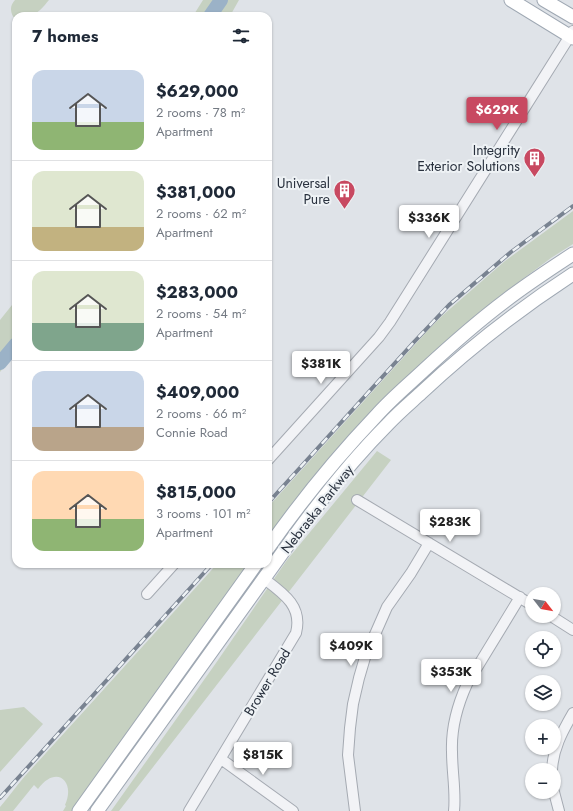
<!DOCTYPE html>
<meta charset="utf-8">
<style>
body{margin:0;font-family:Jost,sans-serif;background:#f2f2f3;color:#1f2937;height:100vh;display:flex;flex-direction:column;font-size:15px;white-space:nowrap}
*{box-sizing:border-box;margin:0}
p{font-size:13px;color:#747a83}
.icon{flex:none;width:22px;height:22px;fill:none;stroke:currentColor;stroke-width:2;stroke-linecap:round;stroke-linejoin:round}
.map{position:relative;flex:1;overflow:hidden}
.drawer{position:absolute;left:12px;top:12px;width:260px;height:556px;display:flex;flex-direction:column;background:#fff;border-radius:12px;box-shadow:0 1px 3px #0004}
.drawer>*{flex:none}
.needle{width:26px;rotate:121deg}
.tools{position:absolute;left:525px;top:587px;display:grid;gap:8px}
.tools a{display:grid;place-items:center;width:36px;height:36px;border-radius:50%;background:#fff;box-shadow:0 1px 3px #0004;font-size:20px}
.price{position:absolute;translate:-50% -34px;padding:0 9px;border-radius:4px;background:#fff;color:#222;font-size:13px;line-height:26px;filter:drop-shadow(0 1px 2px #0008)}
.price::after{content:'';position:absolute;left:50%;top:24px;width:12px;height:9px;margin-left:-6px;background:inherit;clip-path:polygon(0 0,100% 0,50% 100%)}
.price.on{background:#c84961;color:#fff}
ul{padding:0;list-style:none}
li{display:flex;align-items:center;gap:12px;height:100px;padding:0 20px}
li+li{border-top:1px solid #e0e1e3}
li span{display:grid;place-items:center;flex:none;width:112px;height:80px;border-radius:12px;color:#555}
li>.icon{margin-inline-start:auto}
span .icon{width:48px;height:48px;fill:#fffc;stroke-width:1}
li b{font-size:17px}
h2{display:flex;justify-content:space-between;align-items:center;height:48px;padding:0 20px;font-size:17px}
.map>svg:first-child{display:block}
</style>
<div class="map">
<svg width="573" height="811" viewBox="0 0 573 811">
<rect width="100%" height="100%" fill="#dfe3e8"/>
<path fill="#c6d1c1" d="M15,0H49C44,6 37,15 29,16C25,17 20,16 16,16V20C10,14 9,6 15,0Z
M203,0H239L230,16H193Z
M573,211V244L551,258L520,281L468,324L268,539V507L430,328L443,315L505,261Z
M16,300V352L0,372V320Z
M377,451L391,460L119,811H111L216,663L287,560Z
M217,564H250L73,811H63L66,806L65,805C76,781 56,764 38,789L34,785L13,811H0V807C9,797 16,786 25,776C89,706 153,635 217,564Z
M24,707L43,724L0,772V710Z"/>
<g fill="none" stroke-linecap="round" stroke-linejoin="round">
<path stroke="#9bb2c7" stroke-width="14" d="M210,16L221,0
M0,363L16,344"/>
<defs>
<path id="minor" d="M268,460L379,337L390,322L573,31
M357,500L532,605
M147,594L174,564
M551,616L573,630
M221,759L293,811
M552,770C553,749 562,732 573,713
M554,792L559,811
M189,811L296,633C303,606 283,593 263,578
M355,811L348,755L350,728L353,704L359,678L366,654L376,632L387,607L411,573L429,543
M454,811C456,792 452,772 452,752C451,728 457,706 467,684L520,597"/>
<path id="major" d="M511,0L573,38
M544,0L573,17
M268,548C301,501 337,457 376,416C391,399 408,385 424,370C450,346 477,322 505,301C527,284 550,269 573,254
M79,811L256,564
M97,811L293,538C322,498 353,459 388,424C398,413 410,403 421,393C468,349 519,309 573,274"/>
</defs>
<use href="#minor" stroke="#a5aab2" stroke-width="12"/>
<use href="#major" stroke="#9fa8b3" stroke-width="15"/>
<use href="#minor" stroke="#f2f3f6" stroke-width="10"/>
<use href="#major" stroke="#fff" stroke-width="13"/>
<defs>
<path id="rail" d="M268,503L414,342L449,305L511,252L573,206
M0,798L212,564"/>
</defs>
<use href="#rail" stroke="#798391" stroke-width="4"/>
<use href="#rail" stroke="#eef2f5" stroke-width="2.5" stroke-dasharray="8" stroke-linecap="butt"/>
</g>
<defs>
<symbol id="building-pin" viewBox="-11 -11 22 30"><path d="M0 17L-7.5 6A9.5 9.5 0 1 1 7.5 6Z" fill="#c84961" stroke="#eef2f5"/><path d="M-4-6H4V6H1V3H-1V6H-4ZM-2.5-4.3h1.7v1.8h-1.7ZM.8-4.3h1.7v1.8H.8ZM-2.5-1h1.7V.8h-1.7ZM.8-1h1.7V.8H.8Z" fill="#fff"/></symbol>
</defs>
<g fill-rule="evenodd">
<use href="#building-pin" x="522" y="146" width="25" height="34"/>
<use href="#building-pin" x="332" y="178" width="25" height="34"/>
</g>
<g text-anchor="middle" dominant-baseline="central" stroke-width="4" stroke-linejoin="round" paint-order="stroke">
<g font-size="14" fill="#29313e" stroke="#eef2f5" text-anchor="end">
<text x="520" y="150">Integrity<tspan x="520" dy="16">Exterior Solutions</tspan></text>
<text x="330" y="183">Universal<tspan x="330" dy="16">Pure</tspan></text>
</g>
<g font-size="14" fill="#29313e" stroke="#eef2f5">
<text transform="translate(317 509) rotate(-52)">Nebraska Parkway</text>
<text transform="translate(267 682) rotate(-59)">Brower Road</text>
</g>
</g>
</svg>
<div class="tools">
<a><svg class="needle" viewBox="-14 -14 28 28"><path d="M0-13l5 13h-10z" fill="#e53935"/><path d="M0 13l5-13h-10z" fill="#747a83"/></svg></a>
<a><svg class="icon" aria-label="locate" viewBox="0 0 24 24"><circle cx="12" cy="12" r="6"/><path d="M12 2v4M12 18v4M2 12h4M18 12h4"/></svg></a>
<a><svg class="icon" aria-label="layers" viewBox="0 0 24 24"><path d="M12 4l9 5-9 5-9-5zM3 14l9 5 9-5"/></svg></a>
<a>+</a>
<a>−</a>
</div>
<b class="price on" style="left:497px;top:131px">$629K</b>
<b class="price" style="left:429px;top:239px">$336K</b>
<b class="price" style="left:321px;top:385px">$381K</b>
<b class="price" style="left:450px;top:543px">$283K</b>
<b class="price" style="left:351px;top:667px">$409K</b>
<b class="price" style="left:451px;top:693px">$353K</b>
<b class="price" style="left:263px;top:776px">$815K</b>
<section class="drawer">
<h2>7 homes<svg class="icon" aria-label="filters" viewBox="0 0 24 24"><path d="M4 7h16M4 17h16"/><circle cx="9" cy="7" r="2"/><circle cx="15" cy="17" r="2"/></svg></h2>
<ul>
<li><span style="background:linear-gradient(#c9d6e8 65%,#8fb573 0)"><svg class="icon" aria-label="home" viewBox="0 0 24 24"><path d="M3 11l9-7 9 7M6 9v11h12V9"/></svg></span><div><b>$629,000</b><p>2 rooms · 78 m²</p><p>Apartment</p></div></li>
<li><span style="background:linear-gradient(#dfe7d0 70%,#c2b280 0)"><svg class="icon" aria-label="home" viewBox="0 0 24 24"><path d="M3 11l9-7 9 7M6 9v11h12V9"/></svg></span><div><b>$381,000</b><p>2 rooms · 62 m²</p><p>Apartment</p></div></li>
<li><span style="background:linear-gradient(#dfe7d0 65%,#7fa58c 0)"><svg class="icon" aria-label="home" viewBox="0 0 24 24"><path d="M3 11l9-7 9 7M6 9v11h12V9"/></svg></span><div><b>$283,000</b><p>2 rooms · 54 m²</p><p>Apartment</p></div></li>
<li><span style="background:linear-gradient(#c9d6e8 70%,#b9a48a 0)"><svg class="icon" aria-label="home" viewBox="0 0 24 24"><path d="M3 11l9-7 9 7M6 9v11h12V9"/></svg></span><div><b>$409,000</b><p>2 rooms · 66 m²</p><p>Connie Road</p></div></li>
<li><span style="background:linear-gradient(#ffd9b3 60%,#8fb573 0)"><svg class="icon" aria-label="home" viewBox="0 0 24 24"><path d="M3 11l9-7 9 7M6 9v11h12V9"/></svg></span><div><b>$815,000</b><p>3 rooms · 101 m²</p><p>Apartment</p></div></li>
</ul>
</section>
</div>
